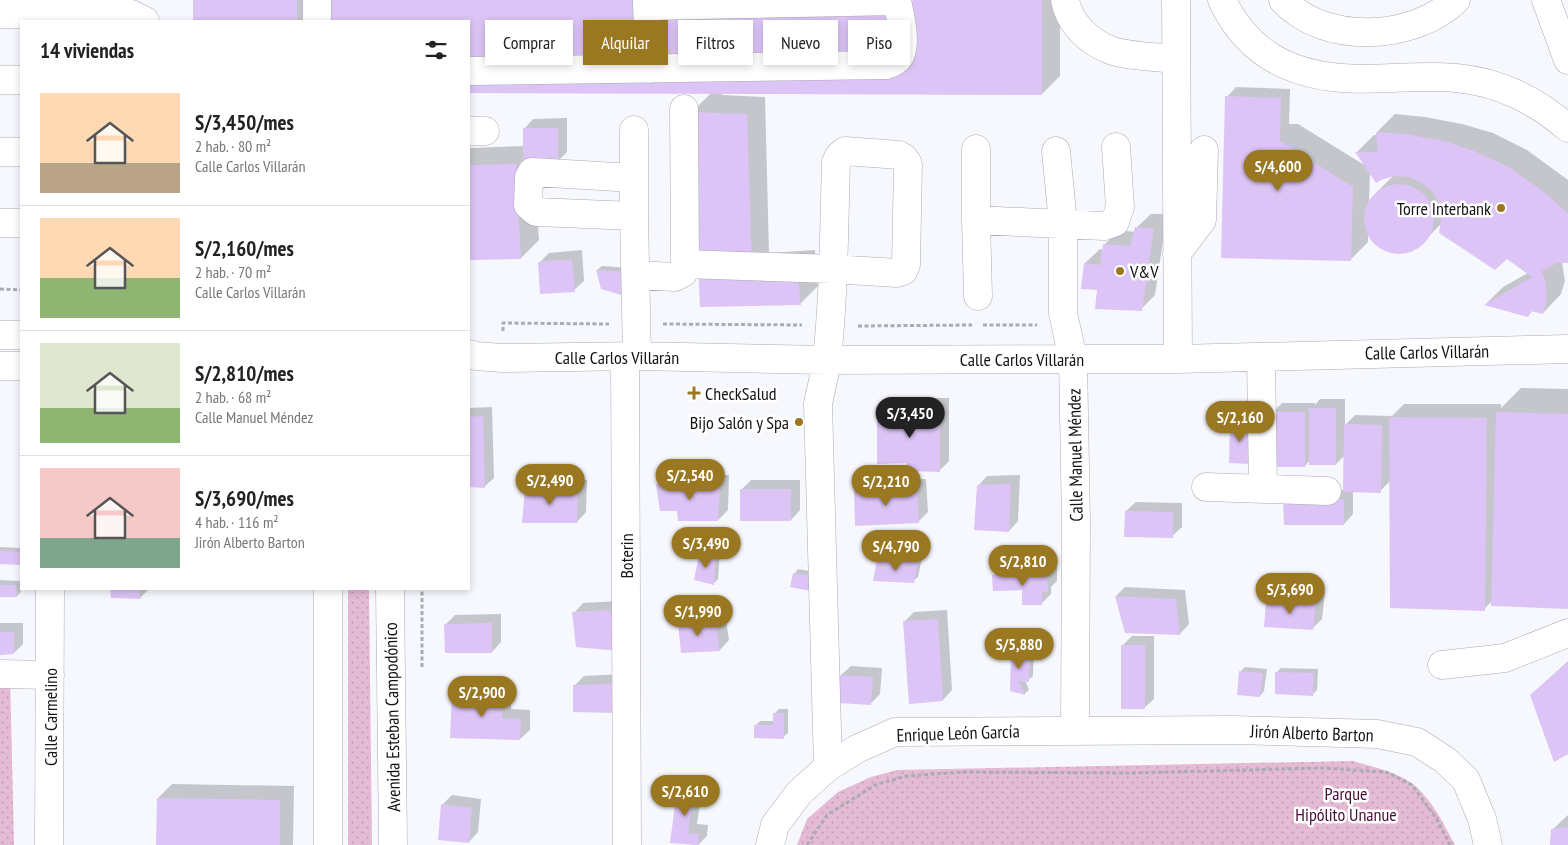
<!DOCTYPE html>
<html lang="es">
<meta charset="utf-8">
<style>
body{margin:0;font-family:"PT Sans Narrow",sans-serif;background:#f2f2f2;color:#222;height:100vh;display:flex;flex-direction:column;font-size:19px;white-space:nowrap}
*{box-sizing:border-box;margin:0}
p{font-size:16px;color:#767676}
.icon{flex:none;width:28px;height:28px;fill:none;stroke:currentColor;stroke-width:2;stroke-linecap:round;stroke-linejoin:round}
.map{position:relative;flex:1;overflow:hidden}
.side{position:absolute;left:20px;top:20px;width:450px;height:570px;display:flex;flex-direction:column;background:#fff;border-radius:0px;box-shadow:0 2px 8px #0003}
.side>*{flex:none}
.banner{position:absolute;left:485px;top:20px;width:475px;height:45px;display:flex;gap:10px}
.price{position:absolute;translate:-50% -42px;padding:0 11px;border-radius:18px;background:#9a7822;color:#fff;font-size:16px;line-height:32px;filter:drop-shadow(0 1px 2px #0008)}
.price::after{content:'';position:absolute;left:50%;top:30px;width:15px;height:11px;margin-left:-8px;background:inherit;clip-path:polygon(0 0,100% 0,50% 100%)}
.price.current{background:#222;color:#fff}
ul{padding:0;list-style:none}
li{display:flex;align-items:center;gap:15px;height:125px;padding:0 20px}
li+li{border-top:1px solid #e0e0e0}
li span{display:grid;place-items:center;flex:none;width:140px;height:100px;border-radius:0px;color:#555}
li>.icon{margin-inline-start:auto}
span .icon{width:60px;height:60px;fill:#fffc;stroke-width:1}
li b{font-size:21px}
h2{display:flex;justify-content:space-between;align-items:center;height:60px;padding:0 20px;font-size:21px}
.chip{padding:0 18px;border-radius:0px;background:#fff;box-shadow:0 2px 8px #0003;font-size:18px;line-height:45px}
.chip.current{background:#9a7822;color:#fff}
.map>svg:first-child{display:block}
</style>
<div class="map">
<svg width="1568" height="845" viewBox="0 0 1568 845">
<defs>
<pattern id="grass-dots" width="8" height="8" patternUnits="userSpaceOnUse" patternTransform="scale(1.25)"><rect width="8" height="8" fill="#e5bad4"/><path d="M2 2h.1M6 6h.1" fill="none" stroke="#c39fb5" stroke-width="1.8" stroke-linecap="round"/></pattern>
</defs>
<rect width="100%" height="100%" fill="#f6f8fe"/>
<path fill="url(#grass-dots)" d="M348,589H369L372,845H348Z
M10,674L14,845H0V675Z
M1353,761C1370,766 1400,773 1414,785C1433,801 1443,823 1455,845H797L807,819L838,792L871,777L897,770Z"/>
<path fill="#0003" fill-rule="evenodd" d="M194,0H1060V76L1042,94L722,93V95L765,97L769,253L815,250L818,286L800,304L701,306L692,112L711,93L469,92V21H194Z
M1236,87L1290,89L1289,124H1298L1366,166L1356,153L1374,135H1377V132L1395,114L1425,117L1462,124L1493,133L1527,150L1568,180V262H1562L1565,281L1561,294L1543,313L1533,310L1528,316L1486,304L1503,287L1528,273L1507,257L1442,223L1420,245L1409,251L1398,252L1386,250L1376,244L1368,235V242L1350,260L1227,97ZM1370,172L1394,175L1374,195L1369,203Z
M567,118V152L558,161L534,162L539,240L521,258L469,259V148L524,146V129L533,119Z
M1151,214H1167L1155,295L1141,309L1099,289L1085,263L1100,249L1104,250V245L1119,230L1135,232L1136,228Z
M582,250L584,281L574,290L540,262L549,253Z
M602,266L631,268L629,291L597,270Z
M1521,388L1568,389V608L1492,601L1484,609L1390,481L1380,491H1353V514L1344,524L1294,491L1344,490L1345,455L1336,464L1310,460L1305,466L1273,412L1282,403H1315V405L1320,399H1345V425L1355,415L1392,416L1404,404H1501V408Z
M917,398H949V461L939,471L908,462L879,414L888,404H911Z
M492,407L494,478L484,487L469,486V408Z
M1235,418H1255L1254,458L1231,422Z
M667,475H729L728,510L718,520L678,510L658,485Z
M1020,475L1018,521L1009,531L978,486L987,476Z
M535,478L587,480L586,512L577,522L526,487Z
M926,479L928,512L918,522L855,490L865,481Z
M751,480H800V510L791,520L741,490Z
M1136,502L1182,503V527L1172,536L1126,511Z
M0,547L21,548V563H0Z
M705,550H720L718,579L714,583L700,555Z
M883,556L922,558L918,577L913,581L878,560Z
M1003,566H1057V581L1051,587V594L1041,604L1023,589L993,576Z
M798,569L816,572L815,585L794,574Z
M0,580L20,581L21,592L17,596H0Z
M1125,587L1185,590L1189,624L1180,634L1116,596Z
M111,589H149L141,597H112Z
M1325,592L1322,619L1312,629L1268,603L1277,593Z
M619,601L627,640L574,613L583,603Z
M947,610L952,690L943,700L905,621L914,612Z
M689,613L725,614L729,640L720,650L682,652L680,623Z
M501,614V642L492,652L446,624L455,615Z
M0,623H23V644L14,653H0Z
M1132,636H1154V699L1144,708L1122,646Z
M1017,646L1034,647L1033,676L1028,680H1025L1029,690L1024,694L1011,690L1013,651Z
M1568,661V753L1531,695Z
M851,666L882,668L880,694L870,704L841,675Z
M1245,667L1267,669L1264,691L1260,696L1238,693L1241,671Z
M1281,668L1318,669L1317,690L1313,694L1277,672Z
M622,674L626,702L574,686L584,676Z
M463,684L512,685L511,709L530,710V730L520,739L453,693Z
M779,709H788V733L783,737L756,725L760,721H774V714Z
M688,781L715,784L713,795L704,804H700L697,824L708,825L707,836L698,845L671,842L678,790Z
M172,784L294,786L293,845H158V798Z
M452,795L481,799L478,832L469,842L442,805Z
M1568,815V845H1551L1552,830Z"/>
<path fill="#dcc4f6" d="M193,0H297V21H193Z
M302,0H1042V95L469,93V21H302Z
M1225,96L1281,98L1280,141L1353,187L1351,261L1221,258Z
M690,112L747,114L752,270L797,267L801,305L700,307Z
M523,128H558V163H523Z
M1376,132L1407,134L1444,141L1474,151L1509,167L1544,192L1568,213V263H1557L1542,271L1546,284L1547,300L1543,314L1531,311L1528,317L1484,305L1532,277L1507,259L1495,270L1439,233L1442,216L1439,203L1432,191L1421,182L1408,177L1394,176L1381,180L1376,183L1355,152H1378Z
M516,164L521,259L469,260V165Z
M1364 219a35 35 0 1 1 70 0a35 35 0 1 1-70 0Z
M1135,227L1154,228L1142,311L1095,309L1097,290L1081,289L1084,263L1100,265L1103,244L1130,246Z
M572,259L575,292L540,294L538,262Z
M596,270L627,272L625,296L601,289Z
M907,407H940V472L906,471L907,463L877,464V413L907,414Z
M1309,408H1336V465H1309Z
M1272,412H1305V467H1271Z
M1496,412L1568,414V609L1491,606Z
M483,416L485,488L469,487V417Z
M1389,417L1487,418L1485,611L1390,608Z
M1230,422H1251L1250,464L1229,463Z
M1344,424L1382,425L1381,493L1343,492Z
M656,484L720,485L718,521H678L677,511H660Z
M1011,484L1009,532L974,530L977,485Z
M525,487L578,489L577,523H522Z
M917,488L919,523L855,526L854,490Z
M740,489H791V521H740Z
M1344,499V525H1284L1283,500Z
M1125,511L1173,512V538L1124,537Z
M0,551L21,552V565L0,564Z
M699,554H716L714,585L694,580Z
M877,560L918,562L914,583L873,581Z
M793,573L813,576L811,591L790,587Z
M992,575H1047L1048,592H1042V605H1022V590L993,591Z
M0,585H16L17,597H0Z
M110,589H138L141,599L111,598Z
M1115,596L1176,599L1180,635L1125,633Z
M1316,601L1313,630L1264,627L1266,602Z
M609,610L619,626L618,651L576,647L572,612Z
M938,619L943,701L909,704L903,621Z
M678,622L716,623L720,651L681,653Z
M492,623V653H445L444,624Z
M0,632H14V654L0,655Z
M1121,645H1145V709H1121Z
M1011,650L1030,651L1029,682L1019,681L1025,695L1010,691Z
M1568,662V754L1554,762L1530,695Z
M1239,671L1263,673L1260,697L1237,695Z
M1275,672L1314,673L1313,696L1275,694Z
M840,675L873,677L871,705L839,703Z
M613,684L617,713L573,712V685Z
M452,693L503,694L502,718L521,719L520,740L450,738Z
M773,713H784V739L754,738V725H773Z
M677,790L706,794L704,805L692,804L688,833L699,834L698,845L670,843Z
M157,798L280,800V845H156Z
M441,804L472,808L469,843L438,840Z
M1568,827V845H1550L1551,829Z"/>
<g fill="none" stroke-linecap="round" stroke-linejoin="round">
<defs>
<path id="minor" d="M317,0V21
M647,0L649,69
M1065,0C1069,23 1089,42 1110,50C1124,56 1159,57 1176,59
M1176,0L1178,359
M0,14H131L145,21
M469,71L886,65C893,63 899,60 901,53C906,41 900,14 897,1L647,6
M0,80H21
M634,130V216L637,356
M469,131H485
M1056,151L1063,223V313L1073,359L1076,523L1075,731
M0,152H21
M634,216L536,212L528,205L529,177L532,172L634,178
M976,220V149
M0,223H21
M1177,253L1202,220L1204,150
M685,264L832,269L897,273L903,271L906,265L908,164L904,158L899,155L845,151L839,156L836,162C834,228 834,294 827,359C825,374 821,389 818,404L828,767
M636,275L675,277L683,273L685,264L684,109
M978,296L976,220L1104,226L1115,222L1120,207L1116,147
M0,335H21
M469,354L476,356L502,358L637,356L826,360L1073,359H1178L1568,349
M625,357L627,845
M1261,357L1263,489
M0,366H21
M1206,487L1327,491
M390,589L393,845
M1442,665L1505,658L1568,633
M0,674L50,675
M49,845L50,589
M328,845V589
M770,845L775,825L799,793L828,767L857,749L895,732L1233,730L1377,734L1417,742L1445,760L1466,780L1482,819L1488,845"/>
<path id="highway" d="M1222,0C1246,51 1287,74 1342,78C1380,81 1418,74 1456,78C1500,82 1535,100 1568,128
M1283,0C1324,45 1413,41 1456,0
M1546,0L1568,60"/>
</defs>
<use href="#minor" stroke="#a9abb1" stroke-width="29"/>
<use href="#highway" stroke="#a9abb1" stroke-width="29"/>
<path stroke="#aaacb1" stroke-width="3" stroke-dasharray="4 2.5" stroke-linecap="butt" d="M0,289L21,290
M663,324L802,325
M983,325H1037
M858,326L972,325
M503,331V323L609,324
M422,667V589
M807,845L827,815L877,784L907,776L963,772L1131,773L1322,768L1386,772L1412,785L1436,818L1450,845"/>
<use href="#minor" stroke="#fff" stroke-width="28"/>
<use href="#highway" stroke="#fff" stroke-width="28"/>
</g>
<g fill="#9a7822" stroke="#fff" stroke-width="2">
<circle cx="1501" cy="208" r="5"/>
<circle cx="1120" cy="271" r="5"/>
<path d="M691.5 385.5h5v5h5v5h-5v5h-5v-5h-5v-5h5z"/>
<circle cx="799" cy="422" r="5"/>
</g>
<g text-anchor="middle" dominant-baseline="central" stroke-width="5" stroke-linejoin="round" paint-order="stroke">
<g font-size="18" fill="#121315" stroke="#fff" text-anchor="end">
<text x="1491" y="208">Torre Interbank</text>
<text x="1130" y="271" text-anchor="start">V&amp;V</text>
<text x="705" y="393" text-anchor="start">CheckSalud</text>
<text x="789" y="422">Bijo Salón y Spa</text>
</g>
<g font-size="18" fill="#121315" stroke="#fff">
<text transform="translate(1427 352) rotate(-1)">Calle Carlos Villarán</text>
<text x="617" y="357">Calle Carlos Villarán</text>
<text x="1022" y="359">Calle Carlos Villarán</text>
<text transform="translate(1075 455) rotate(-91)">Calle Manuel Méndez</text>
<text transform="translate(626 556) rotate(-90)">Boterin</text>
<text transform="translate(50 717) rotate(-90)">Calle Carmelino</text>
<text transform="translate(392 717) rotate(-91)">Avenida Esteban Campodónico</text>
<text transform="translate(958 733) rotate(-2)">Enrique León García</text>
<text transform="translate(1312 733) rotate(2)">Jirón Alberto Barton</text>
</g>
<g font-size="18" fill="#480c37" stroke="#fff">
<text x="1346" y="793">Parque<tspan x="1346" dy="21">Hipólito Unanue</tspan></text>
</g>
</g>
</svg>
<b class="price" style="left:1278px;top:192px">S/4,600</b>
<b class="price current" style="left:910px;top:439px">S/3,450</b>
<b class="price" style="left:1240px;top:443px">S/2,160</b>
<b class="price" style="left:690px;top:501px">S/2,540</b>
<b class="price" style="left:550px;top:506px">S/2,490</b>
<b class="price" style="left:886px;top:507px">S/2,210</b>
<b class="price" style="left:706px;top:569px">S/3,490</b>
<b class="price" style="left:896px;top:572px">S/4,790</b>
<b class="price" style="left:1023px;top:587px">S/2,810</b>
<b class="price" style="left:1290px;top:615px">S/3,690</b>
<b class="price" style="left:698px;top:637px">S/1,990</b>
<b class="price" style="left:1019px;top:670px">S/5,880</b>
<b class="price" style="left:482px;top:718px">S/2,900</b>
<b class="price" style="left:685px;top:817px">S/2,610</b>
<div class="banner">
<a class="chip">Comprar</a>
<a class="chip current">Alquilar</a>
<a class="chip">Filtros</a>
<a class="chip">Nuevo</a>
<a class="chip">Piso</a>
</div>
<section class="side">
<h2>14 viviendas<svg class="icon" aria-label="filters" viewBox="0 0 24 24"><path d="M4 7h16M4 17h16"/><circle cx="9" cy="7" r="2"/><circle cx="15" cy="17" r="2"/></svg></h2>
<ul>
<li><span style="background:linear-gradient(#ffd9b3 70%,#b9a48a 0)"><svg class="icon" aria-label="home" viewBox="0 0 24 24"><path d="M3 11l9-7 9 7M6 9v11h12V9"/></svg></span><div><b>S/3,450/mes</b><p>2 hab. · 80 m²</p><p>Calle Carlos Villarán</p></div></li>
<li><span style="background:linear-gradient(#ffd9b3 60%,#8fb573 0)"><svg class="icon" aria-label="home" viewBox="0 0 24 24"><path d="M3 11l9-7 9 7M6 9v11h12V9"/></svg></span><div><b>S/2,160/mes</b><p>2 hab. · 70 m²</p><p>Calle Carlos Villarán</p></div></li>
<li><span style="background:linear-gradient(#dfe7d0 65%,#8fb573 0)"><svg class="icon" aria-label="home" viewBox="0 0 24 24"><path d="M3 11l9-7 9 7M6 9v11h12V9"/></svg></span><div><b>S/2,810/mes</b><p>2 hab. · 68 m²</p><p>Calle Manuel Méndez</p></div></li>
<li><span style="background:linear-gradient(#f6c9c9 70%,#7fa58c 0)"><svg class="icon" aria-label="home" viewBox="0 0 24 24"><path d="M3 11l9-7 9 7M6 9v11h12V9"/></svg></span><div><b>S/3,690/mes</b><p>4 hab. · 116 m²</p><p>Jirón Alberto Barton</p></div></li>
</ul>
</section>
</div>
